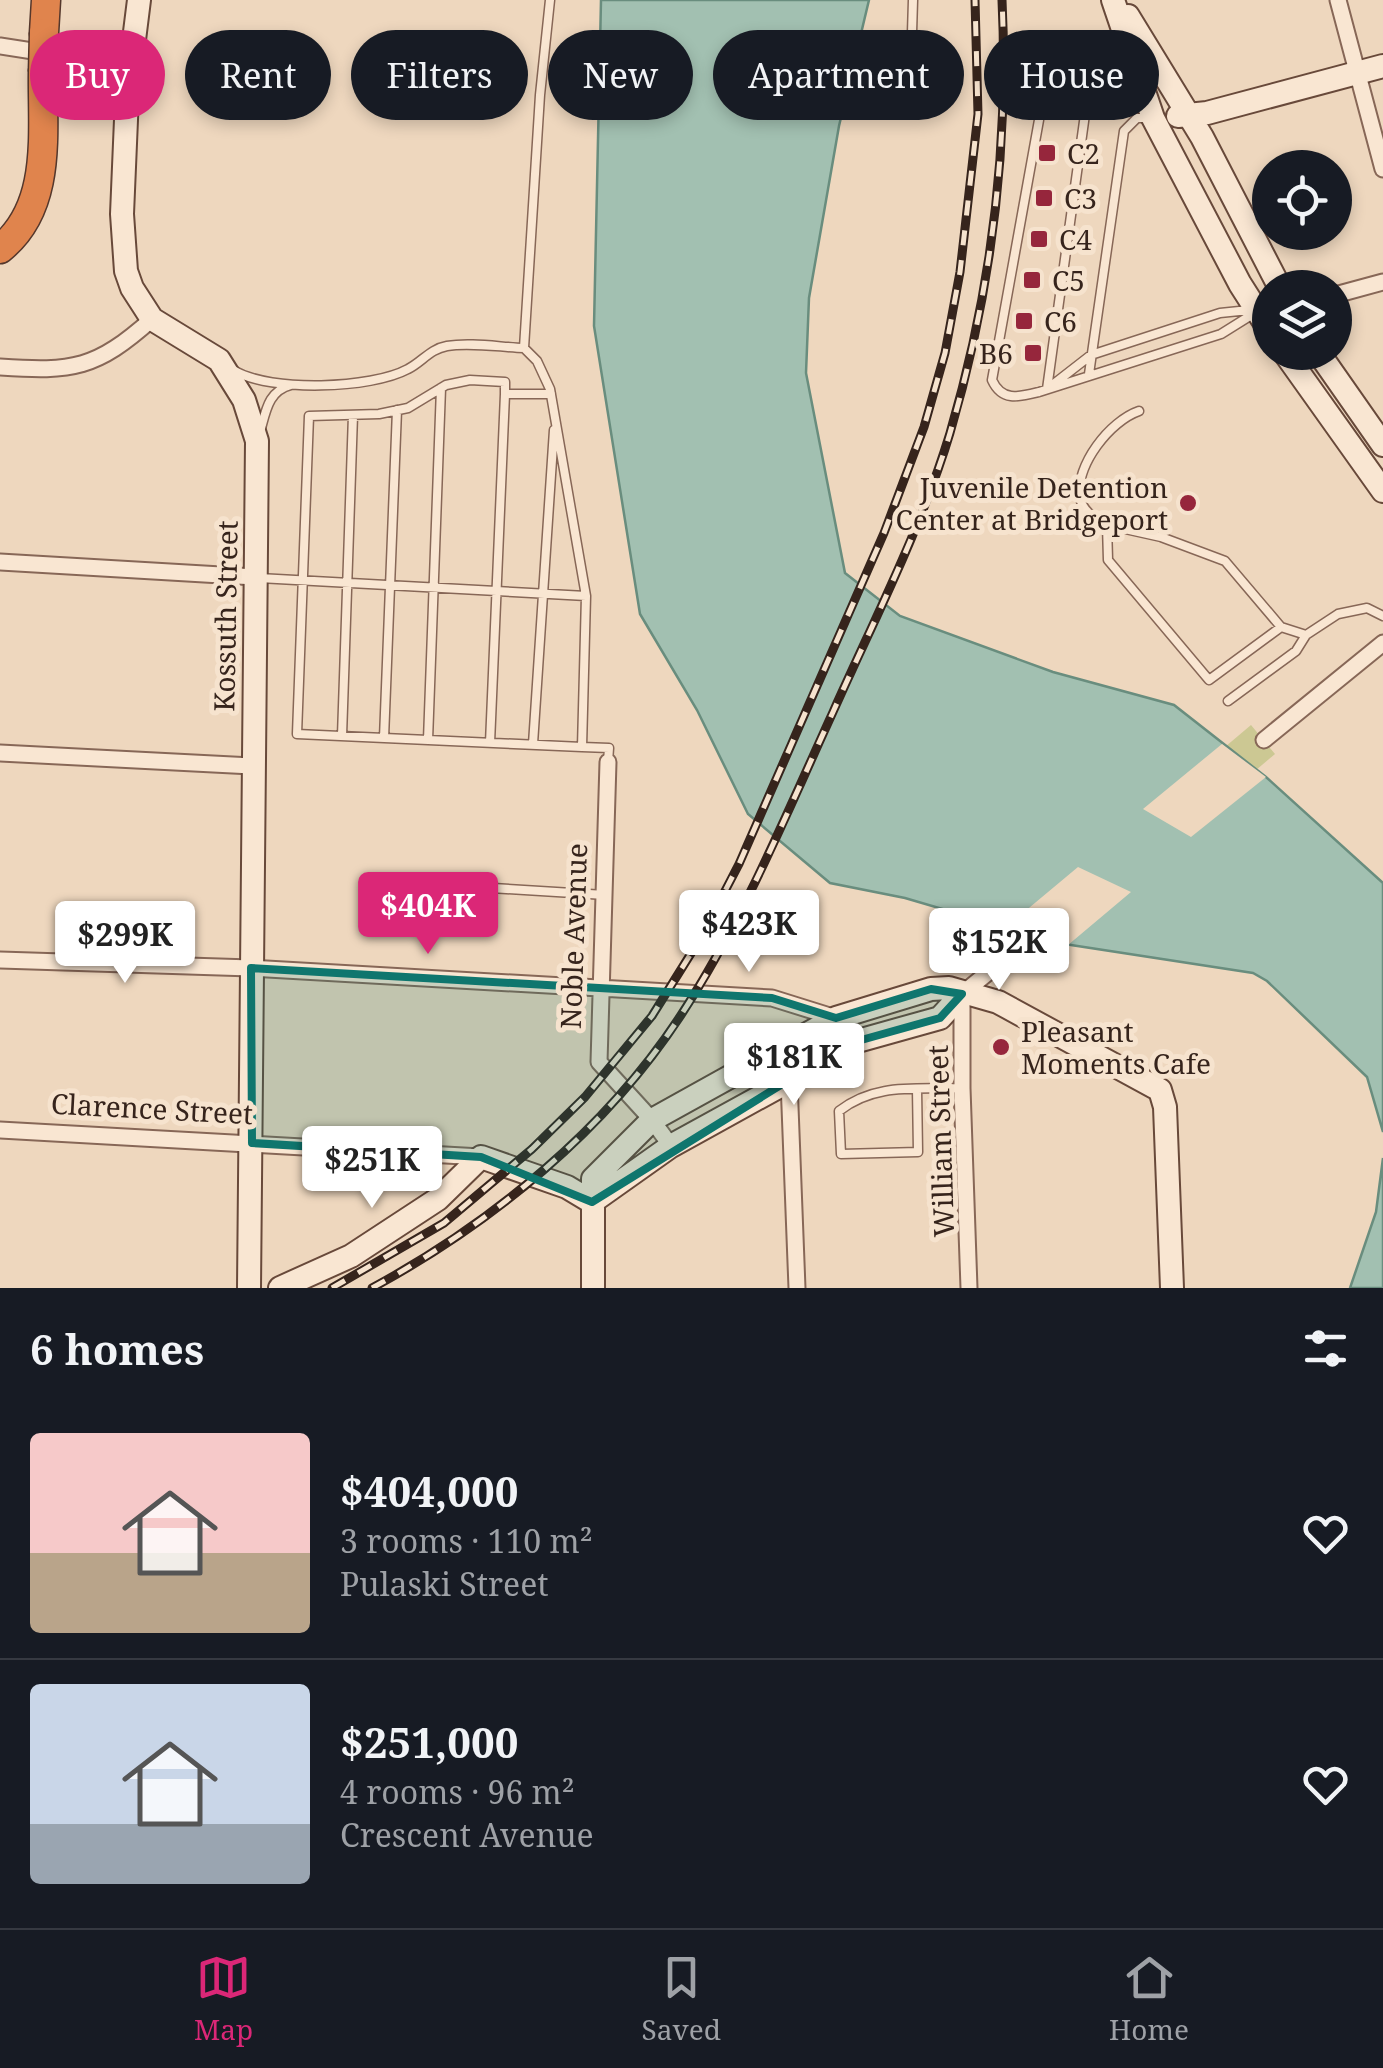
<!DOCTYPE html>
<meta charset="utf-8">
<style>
body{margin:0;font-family:"Noto Serif",serif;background:#20242c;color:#f1f3f6;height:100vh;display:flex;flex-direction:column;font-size:38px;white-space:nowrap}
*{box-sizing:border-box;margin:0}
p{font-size:32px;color:#9ea1a6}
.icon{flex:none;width:55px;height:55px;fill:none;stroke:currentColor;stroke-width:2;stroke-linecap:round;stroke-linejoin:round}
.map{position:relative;height:1288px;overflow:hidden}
.details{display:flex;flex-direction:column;background:#171b24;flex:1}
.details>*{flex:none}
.banner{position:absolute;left:30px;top:30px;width:1325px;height:90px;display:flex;gap:20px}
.fabs{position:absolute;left:1252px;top:150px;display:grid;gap:20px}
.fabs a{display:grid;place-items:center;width:100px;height:100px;border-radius:50%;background:#171b24;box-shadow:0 5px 15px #0003;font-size:50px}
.price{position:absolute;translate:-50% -85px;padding:0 22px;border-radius:10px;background:#fff;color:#222;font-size:32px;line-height:65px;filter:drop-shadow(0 2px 5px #0008)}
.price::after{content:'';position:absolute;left:50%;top:60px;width:30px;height:22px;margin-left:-15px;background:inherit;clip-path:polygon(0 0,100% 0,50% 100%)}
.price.selected{background:#db2777;color:#fff}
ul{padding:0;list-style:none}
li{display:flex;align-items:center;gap:30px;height:250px;padding:0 30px}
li+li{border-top:2px solid #363941}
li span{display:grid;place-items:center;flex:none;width:280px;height:200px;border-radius:10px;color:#555}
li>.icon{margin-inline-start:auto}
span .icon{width:120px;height:120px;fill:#fffc;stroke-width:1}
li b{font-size:42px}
h2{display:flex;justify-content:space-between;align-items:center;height:120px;padding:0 30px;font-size:42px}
.pill{padding:0 35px;border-radius:45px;background:#171b24;box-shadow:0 5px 15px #0003;font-size:35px;line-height:90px}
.pill.selected{background:#db2777;color:#fff}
.tabs{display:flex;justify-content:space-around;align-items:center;height:140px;border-top:2px solid #363941;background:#171b24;font-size:28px;color:#9ea1a6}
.tabs a{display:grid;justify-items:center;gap:5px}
.tabs .selected{color:#db2777}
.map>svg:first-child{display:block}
</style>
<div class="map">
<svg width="1383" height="1288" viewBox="0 0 1383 1288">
<rect width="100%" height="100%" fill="#eed7be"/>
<path fill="#ccc893" d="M1251,725L1275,754L1185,830L1148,812Z
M1081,870L1118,885L1017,971L995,941Z"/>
<path fill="#a2c0b1" stroke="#698d7e" stroke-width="2.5" d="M601,0H869L839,126L809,298L806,373L845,573L900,616L1053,672L1174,705L1266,777L1383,883V1132L1367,1077L1267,981L1253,973L1058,943L905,898L830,883L748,814L697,710L640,614L594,326Z
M1383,1158V1288H1350L1376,1212Z"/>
<path fill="#eed7be" d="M1222,744L1266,777L1191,837L1143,809Z
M1078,867L1131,892L1068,945L1005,928Z"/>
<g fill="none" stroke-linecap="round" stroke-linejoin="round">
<defs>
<path id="lane" d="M912,33L913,0
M524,348L540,95L550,0
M235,371C271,392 371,389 408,369C422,362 430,349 447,346C470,342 499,347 524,348L537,361L550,389L586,596L259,578
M1089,374L1124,131L1137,118H1148
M1055,383L1091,355L1220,313L1249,310
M1047,389L1086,107C1085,78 1071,53 1038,65L1033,88L1039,120L992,380C1002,402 1019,397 1039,392L1221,334L1253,314
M551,394H505V382L470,380L446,385L408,408L379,414L309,416L297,734L582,747L586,596
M260,432C266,411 268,391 291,385
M1107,525C1095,518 1083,512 1080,498C1075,465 1110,421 1139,411
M1281,627L1209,680L1108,560L1107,525L1161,537L1225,561L1281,627L1306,635L1338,614L1367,608L1383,616
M1228,701L1296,651L1306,635
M342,736L353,415
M384,738L397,410
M428,740L441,388
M490,743L505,394
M533,744L554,430
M582,747L609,748L608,762
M395,882L605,895
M917,1089L918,1152L841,1154L839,1111C876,1082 917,1090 962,1088"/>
<path id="street" d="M1338,0L1383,169
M0,46L129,66
M1335,295L1383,282
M0,367C73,372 96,369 152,319
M0,562L255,577
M1264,740L1383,643
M0,753L252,766
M608,762L599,1062L652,1120L671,1146
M0,960L251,968L772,998L836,1018L847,1044
M774,1052L789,1081L797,1288
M0,1130L481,1157
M969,1288L962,1088V994L1007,957"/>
<path id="secondary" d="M139,0L127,96L122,214L126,271L132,288L152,319L219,360L244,400L257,441L249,1288
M1113,0L1153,118L1240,284L1270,331
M1128,16L1202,137L1280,288
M1178,116L1207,113L1383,66
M1284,352L1383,491
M1318,352L1383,445
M592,1202L671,1146L789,1081L847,1044L940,1018L962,994
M280,1288L351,1256L438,1199L481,1157L567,1187L592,1202
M593,1288V1179L652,1120L836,1018L931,989L949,988L998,1002L1160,1090L1165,1107L1172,1288"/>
<path id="highway" d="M44,33L46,0
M0,249C53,207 42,133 43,72"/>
</defs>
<use href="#lane" stroke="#876757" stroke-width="11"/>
<use href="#street" stroke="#876757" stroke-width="19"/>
<use href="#secondary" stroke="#68493a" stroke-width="26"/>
<use href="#highway" stroke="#54372c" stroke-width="31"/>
<use href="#lane" stroke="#f9e6d2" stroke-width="8"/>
<use href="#street" stroke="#f9e6d2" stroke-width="15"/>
<use href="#secondary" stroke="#f9e6d2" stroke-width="22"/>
<use href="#highway" stroke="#e0844d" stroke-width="28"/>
<defs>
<path id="rail" d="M332,1288L444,1223L532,1149L585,1097L652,1016L700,939L739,864L884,533L924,427L945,353L960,272L978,114L975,0
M372,1288C492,1223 606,1130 681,1015C743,920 786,815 833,712C874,620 921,529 950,433C991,293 1009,146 1002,0"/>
</defs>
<use href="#rail" stroke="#36241c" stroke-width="9"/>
<use href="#rail" stroke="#f6e3ce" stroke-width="5" stroke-dasharray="15" stroke-linecap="butt"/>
<defs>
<path id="highway-bridge" d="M43,72L44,33"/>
</defs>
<use href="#highway-bridge" stroke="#54372c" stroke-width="31" stroke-linecap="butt"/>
<use href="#highway-bridge" stroke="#e0844d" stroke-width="28"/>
</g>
<path fill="#0f766e" fill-opacity="0.2" stroke="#0f766e" stroke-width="8" stroke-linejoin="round" d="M251,968L772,998L836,1018L931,989L962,994L940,1018L847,1044L592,1202L481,1157L252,1143Z"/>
<g fill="#96263c" stroke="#f6e3ce" stroke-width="4">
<rect x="1037" y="143" width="20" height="20" rx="5"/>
<rect x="1034" y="188" width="20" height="20" rx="5"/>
<rect x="1029" y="229" width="20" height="20" rx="5"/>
<rect x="1022" y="270" width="20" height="20" rx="5"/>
<rect x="1014" y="311" width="20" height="20" rx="5"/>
<rect x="1023" y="343" width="20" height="20" rx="5"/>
<circle cx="1188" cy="503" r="10"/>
<circle cx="1001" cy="1047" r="10"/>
</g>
<g text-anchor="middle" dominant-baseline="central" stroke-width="10" stroke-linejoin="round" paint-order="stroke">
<g font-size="28" fill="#36241c" stroke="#f6e3ce" text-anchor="start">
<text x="1067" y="153">C2</text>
<text x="1064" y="198">C3</text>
<text x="1059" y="239">C4</text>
<text x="1052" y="280">C5</text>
<text x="1044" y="321">C6</text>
<text x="1013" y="353" text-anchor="end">B6</text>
<text x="1168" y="487" text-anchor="end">Juvenile Detention<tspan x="1168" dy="32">Center at Bridgeport</tspan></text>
<text x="1021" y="1031">Pleasant<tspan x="1021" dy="32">Moments Cafe</tspan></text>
</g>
<g font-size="28" fill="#36241c" stroke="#f6e3ce">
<text transform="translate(225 616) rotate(-89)">Kossuth Street</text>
<text transform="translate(573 936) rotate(-88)">Noble Avenue</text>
<text transform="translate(152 1108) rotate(3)">Clarence Street</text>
<text transform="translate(940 1141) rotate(-92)">William Street</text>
</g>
</g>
</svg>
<div class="fabs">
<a><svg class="icon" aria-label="locate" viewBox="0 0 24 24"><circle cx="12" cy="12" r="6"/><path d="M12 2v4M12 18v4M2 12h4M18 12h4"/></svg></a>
<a><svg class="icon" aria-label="layers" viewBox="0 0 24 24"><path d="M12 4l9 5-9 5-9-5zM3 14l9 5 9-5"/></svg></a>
</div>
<b class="price selected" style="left:428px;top:957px">$404K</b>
<b class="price" style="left:749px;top:975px">$423K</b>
<b class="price" style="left:125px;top:986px">$299K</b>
<b class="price" style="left:999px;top:993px">$152K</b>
<b class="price" style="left:794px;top:1108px">$181K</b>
<b class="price" style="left:372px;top:1211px">$251K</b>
<div class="banner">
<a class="pill selected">Buy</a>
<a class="pill">Rent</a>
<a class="pill">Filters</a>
<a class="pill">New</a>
<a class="pill">Apartment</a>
<a class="pill">House</a>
</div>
</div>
<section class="details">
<h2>6 homes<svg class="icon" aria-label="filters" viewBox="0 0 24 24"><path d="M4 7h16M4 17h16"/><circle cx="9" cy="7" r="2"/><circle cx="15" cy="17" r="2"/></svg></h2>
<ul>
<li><span style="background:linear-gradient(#f6c9c9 60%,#b9a48a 0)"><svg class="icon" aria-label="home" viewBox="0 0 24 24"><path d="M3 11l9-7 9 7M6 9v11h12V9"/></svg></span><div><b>$404,000</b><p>3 rooms · 110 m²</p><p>Pulaski Street</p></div><svg class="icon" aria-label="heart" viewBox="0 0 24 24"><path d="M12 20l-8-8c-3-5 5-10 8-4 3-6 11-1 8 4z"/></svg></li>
<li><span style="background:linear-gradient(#c9d6e8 70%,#9aa5b1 0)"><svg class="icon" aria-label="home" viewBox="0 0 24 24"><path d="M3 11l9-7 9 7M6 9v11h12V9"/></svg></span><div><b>$251,000</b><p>4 rooms · 96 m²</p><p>Crescent Avenue</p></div><svg class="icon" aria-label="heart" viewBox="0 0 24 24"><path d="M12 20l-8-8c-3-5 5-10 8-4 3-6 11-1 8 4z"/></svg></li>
</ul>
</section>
<nav class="tabs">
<a class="selected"><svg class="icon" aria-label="map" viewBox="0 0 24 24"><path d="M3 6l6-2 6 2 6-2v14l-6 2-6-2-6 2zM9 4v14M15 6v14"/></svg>Map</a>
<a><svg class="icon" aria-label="saved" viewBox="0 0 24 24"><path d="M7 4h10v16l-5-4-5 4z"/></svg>Saved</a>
<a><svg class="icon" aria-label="home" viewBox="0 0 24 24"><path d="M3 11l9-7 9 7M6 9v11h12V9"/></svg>Home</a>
</nav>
